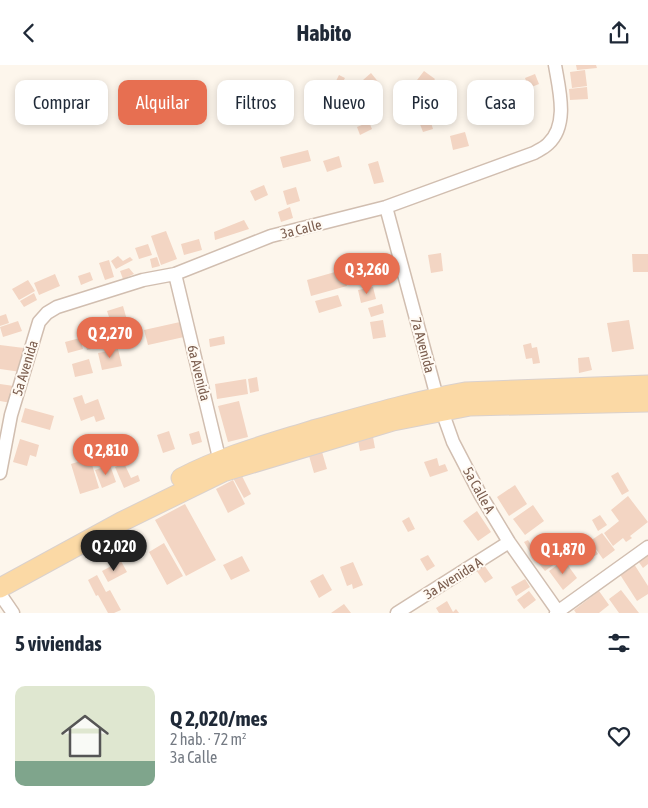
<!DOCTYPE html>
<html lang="es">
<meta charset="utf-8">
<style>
body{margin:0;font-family:"Asap Condensed",sans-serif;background:#f2f2f3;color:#1f2937;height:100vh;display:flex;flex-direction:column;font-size:19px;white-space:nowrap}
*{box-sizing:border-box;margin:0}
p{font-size:16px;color:#747a83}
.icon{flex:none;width:28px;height:28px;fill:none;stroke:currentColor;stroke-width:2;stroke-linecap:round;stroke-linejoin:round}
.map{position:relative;height:548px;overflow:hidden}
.drawer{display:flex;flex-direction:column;background:#fff;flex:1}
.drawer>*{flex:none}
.banner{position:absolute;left:15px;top:15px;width:619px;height:45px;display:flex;gap:10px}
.price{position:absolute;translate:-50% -42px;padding:0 11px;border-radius:18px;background:#e76f51;color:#fff;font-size:16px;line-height:32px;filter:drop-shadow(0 1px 2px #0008)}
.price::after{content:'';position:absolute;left:50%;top:30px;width:15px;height:11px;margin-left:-8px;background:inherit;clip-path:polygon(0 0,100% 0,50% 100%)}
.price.on{background:#222;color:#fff}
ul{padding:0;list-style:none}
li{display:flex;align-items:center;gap:15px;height:125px;padding:0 15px}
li+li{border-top:1px solid #e0e1e3}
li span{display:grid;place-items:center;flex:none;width:140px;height:100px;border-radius:10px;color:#555}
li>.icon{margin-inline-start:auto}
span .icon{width:60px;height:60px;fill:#fffc;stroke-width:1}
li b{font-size:21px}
h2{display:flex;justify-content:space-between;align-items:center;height:60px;padding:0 15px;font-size:21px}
.tag{padding:0 18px;border-radius:10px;background:#fff;box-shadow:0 2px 8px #0003;font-size:18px;line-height:45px}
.tag.on{background:#e76f51;color:#fff}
header{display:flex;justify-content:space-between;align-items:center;height:65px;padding:0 15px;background:#fff;font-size:22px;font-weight:700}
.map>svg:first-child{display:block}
</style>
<header><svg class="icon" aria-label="back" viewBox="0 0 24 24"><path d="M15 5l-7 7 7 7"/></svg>Habito<svg class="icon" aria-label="share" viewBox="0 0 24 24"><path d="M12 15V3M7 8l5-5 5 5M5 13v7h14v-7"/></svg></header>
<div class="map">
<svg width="648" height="548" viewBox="0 0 648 548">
<rect width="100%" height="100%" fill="#fdf6ec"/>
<path fill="#f3d5c3" d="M576,0H596L597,3L577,5Z
M585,5L587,21L572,23L570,7Z
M424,6L435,14L425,27L414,19Z
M371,8L380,19L371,26L363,15Z
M535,9L539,19L529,23L525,13Z
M339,10L345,13L340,22L335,18Z
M316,17L321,23L311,31L306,26Z
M587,22L588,34L570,35L569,24Z
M401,24L411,31L404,42L394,34Z
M427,45L433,64L423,67L416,49Z
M369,57L372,64L360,70L357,62Z
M465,67L469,81L453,85L450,71Z
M308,85L311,96L283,103L280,92Z
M339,91L342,102L327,107L323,96Z
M378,96L384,117L374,119L368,99Z
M264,120L268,130L255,136L250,126Z
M296,122L300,136L287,140L283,126Z
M290,142L293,153L281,157L278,147Z
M244,155L249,164L215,175L214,167Z
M166,166L177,194L161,200L151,171Z
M199,174L202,185L184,190L181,179Z
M148,179L152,190L139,194L135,183Z
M441,188L443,206L431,208L428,190Z
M632,189H648V207H633Z
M118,191L123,196L130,192L133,195L116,204L111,196Z
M157,192L160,201L152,203L150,194Z
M374,193L379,212L349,219L344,201Z
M109,195L114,212L105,215L99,198Z
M129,203L134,209L123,214L120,206Z
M342,205L347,221L311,231L307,215Z
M90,207L93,215L81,220L78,211Z
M55,209L60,221L39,230L34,218Z
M28,215L35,226L19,235L12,224Z
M373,222L376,234L361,238L358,225Z
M34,228L37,235L24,242L20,236Z
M338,230L342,241L319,248L315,236Z
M382,239L384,248L371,252L368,243Z
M123,241L129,262L114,267L107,246Z
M6,249L9,258L0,261V251Z
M383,255L386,272L373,274L370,257Z
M629,255L634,284L612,287L607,258Z
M18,256L22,266L3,272L0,262Z
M180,257L184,272L148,280L144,265Z
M99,259L105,281L87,285L81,263Z
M224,271L225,279L210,282L209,274Z
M80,273L83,284L68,288L65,277Z
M531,278L532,283L537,282L540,298L533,299L532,293L526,294L523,280Z
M0,280L24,283L21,307L0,304Z
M118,284L122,301L102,305L98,288Z
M589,292L592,305L579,308L578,293Z
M89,294L93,308L75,312L72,299Z
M257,312L259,326L250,328L248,314Z
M246,314L248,329L217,334L215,319Z
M0,319L14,321L11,338L0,336Z
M82,330L85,339L98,334L105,354L96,357L94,351L81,356L73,333Z
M239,336L248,372L228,377L218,341Z
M25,343L54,351L50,365L21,357Z
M169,366L175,384L163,388L157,370Z
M199,366L202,377L192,380L189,369Z
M373,372L375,383L360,386L358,375Z
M20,374L39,380L36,392L30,390L27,401L13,397Z
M320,380L327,404L314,408L307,384Z
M90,393L99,423L80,429L71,399Z
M437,393L439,401L445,399L448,406L430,412L424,397Z
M124,398L131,413L138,410L140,416L124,423L115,402Z
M110,400L116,417L102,423L95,405Z
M618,407L629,426L622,430L611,411Z
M241,409L251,429L244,433L233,413Z
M233,415L245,439L228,448L216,424Z
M515,420L527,439L509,451L497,432Z
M628,431L648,457L630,471L632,473L626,477L623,473L613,481L604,468L619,456L611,445Z
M185,439L216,495L186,511L155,455Z
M533,440L544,456L525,470L513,454Z
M477,446L491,467L478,476L463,456Z
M600,450L607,460L598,466L592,455Z
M409,452L415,464L408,467L402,456Z
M602,468L615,485L603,494L590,476Z
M547,470L549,473L553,471L555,474L551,476L553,479L533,492L524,477L528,475L531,480Z
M567,471L576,482L557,497L548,485Z
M590,476L598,489L589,494L581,482Z
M164,478L183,511L167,520L149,487Z
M580,483L588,494L580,499L579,497L576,499L574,496L569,500L565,494Z
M546,486L556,498L545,506L535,494Z
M648,489V499L643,503L638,496Z
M428,490L435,501L427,506L420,494Z
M242,491L250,506L231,515L223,500Z
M564,495L577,513L563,525L549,506Z
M121,496L127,507L108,517L102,506Z
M353,497L363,520L353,524L352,519L347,521L340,502Z
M634,499L648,521V529L637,536L619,508Z
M484,500L493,513L485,518L476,505Z
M323,509L332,525L319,533L310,516Z
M97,510L106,527L110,525L121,545L114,548H108L98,530L96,531L88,515Z
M525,514L530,522L516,531L511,522Z
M621,525L639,548H619L609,534Z
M529,526L536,535L524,544L517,535Z
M599,526L609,540L599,548H576L574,545Z
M447,536L453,547L456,544L459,548H439L436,543Z
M344,539L351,548H331Z"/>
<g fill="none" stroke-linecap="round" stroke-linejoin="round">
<defs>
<path id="minor" d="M386,142L437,332L453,377L480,429L509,477L559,548
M175,209L221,401
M0,408L11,350L39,257L47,248L57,242L143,215L175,209L271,171L386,142L534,88C539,85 544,83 548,79C569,60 559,24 555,0
M0,529L13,548
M397,548L509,477
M556,548L648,482"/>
<path id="primary" d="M181,413C223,391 268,379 313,365C364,351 414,336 465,327L648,320
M0,523L121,457L223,407L393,356L470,341L648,337"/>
</defs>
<use href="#minor" stroke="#d1beb0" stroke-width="15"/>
<use href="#primary" stroke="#dad1cd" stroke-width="21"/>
<use href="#minor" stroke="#fff" stroke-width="12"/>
<use href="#primary" stroke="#fbd9a5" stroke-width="19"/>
</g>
<g text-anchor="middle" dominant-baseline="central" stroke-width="4" stroke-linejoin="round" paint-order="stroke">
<g font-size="14" fill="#7a5c4d" stroke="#fffaf3">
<text transform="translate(301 164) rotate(-14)">3a Calle</text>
<text transform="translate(423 280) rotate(75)">7a Avenida</text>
<text transform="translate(25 303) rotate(-73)">5a Avenida</text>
<text transform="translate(199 308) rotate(76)">6a Avenida</text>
<text transform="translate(479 425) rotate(61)">5a Calle A</text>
<text transform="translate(453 513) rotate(-32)">3a Avenida A</text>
</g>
</g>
</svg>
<b class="price" style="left:367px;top:230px">Q 3,260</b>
<b class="price" style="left:110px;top:294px">Q 2,270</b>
<b class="price" style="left:106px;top:411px">Q 2,810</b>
<b class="price on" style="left:114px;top:507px">Q 2,020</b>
<b class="price" style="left:563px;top:510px">Q 1,870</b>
<div class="banner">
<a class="tag">Comprar</a>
<a class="tag on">Alquilar</a>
<a class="tag">Filtros</a>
<a class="tag">Nuevo</a>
<a class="tag">Piso</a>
<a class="tag">Casa</a>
</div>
</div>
<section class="drawer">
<h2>5 viviendas<svg class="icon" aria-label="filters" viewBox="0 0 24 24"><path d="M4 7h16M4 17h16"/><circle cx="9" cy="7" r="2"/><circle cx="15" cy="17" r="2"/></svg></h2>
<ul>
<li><span style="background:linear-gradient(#dfe7d0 75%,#7fa58c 0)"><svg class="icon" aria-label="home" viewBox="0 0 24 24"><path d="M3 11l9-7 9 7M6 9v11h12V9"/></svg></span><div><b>Q 2,020/mes</b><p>2 hab. · 72 m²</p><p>3a Calle</p></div><svg class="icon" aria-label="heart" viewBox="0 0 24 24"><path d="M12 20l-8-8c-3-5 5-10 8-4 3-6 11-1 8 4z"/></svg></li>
</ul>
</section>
